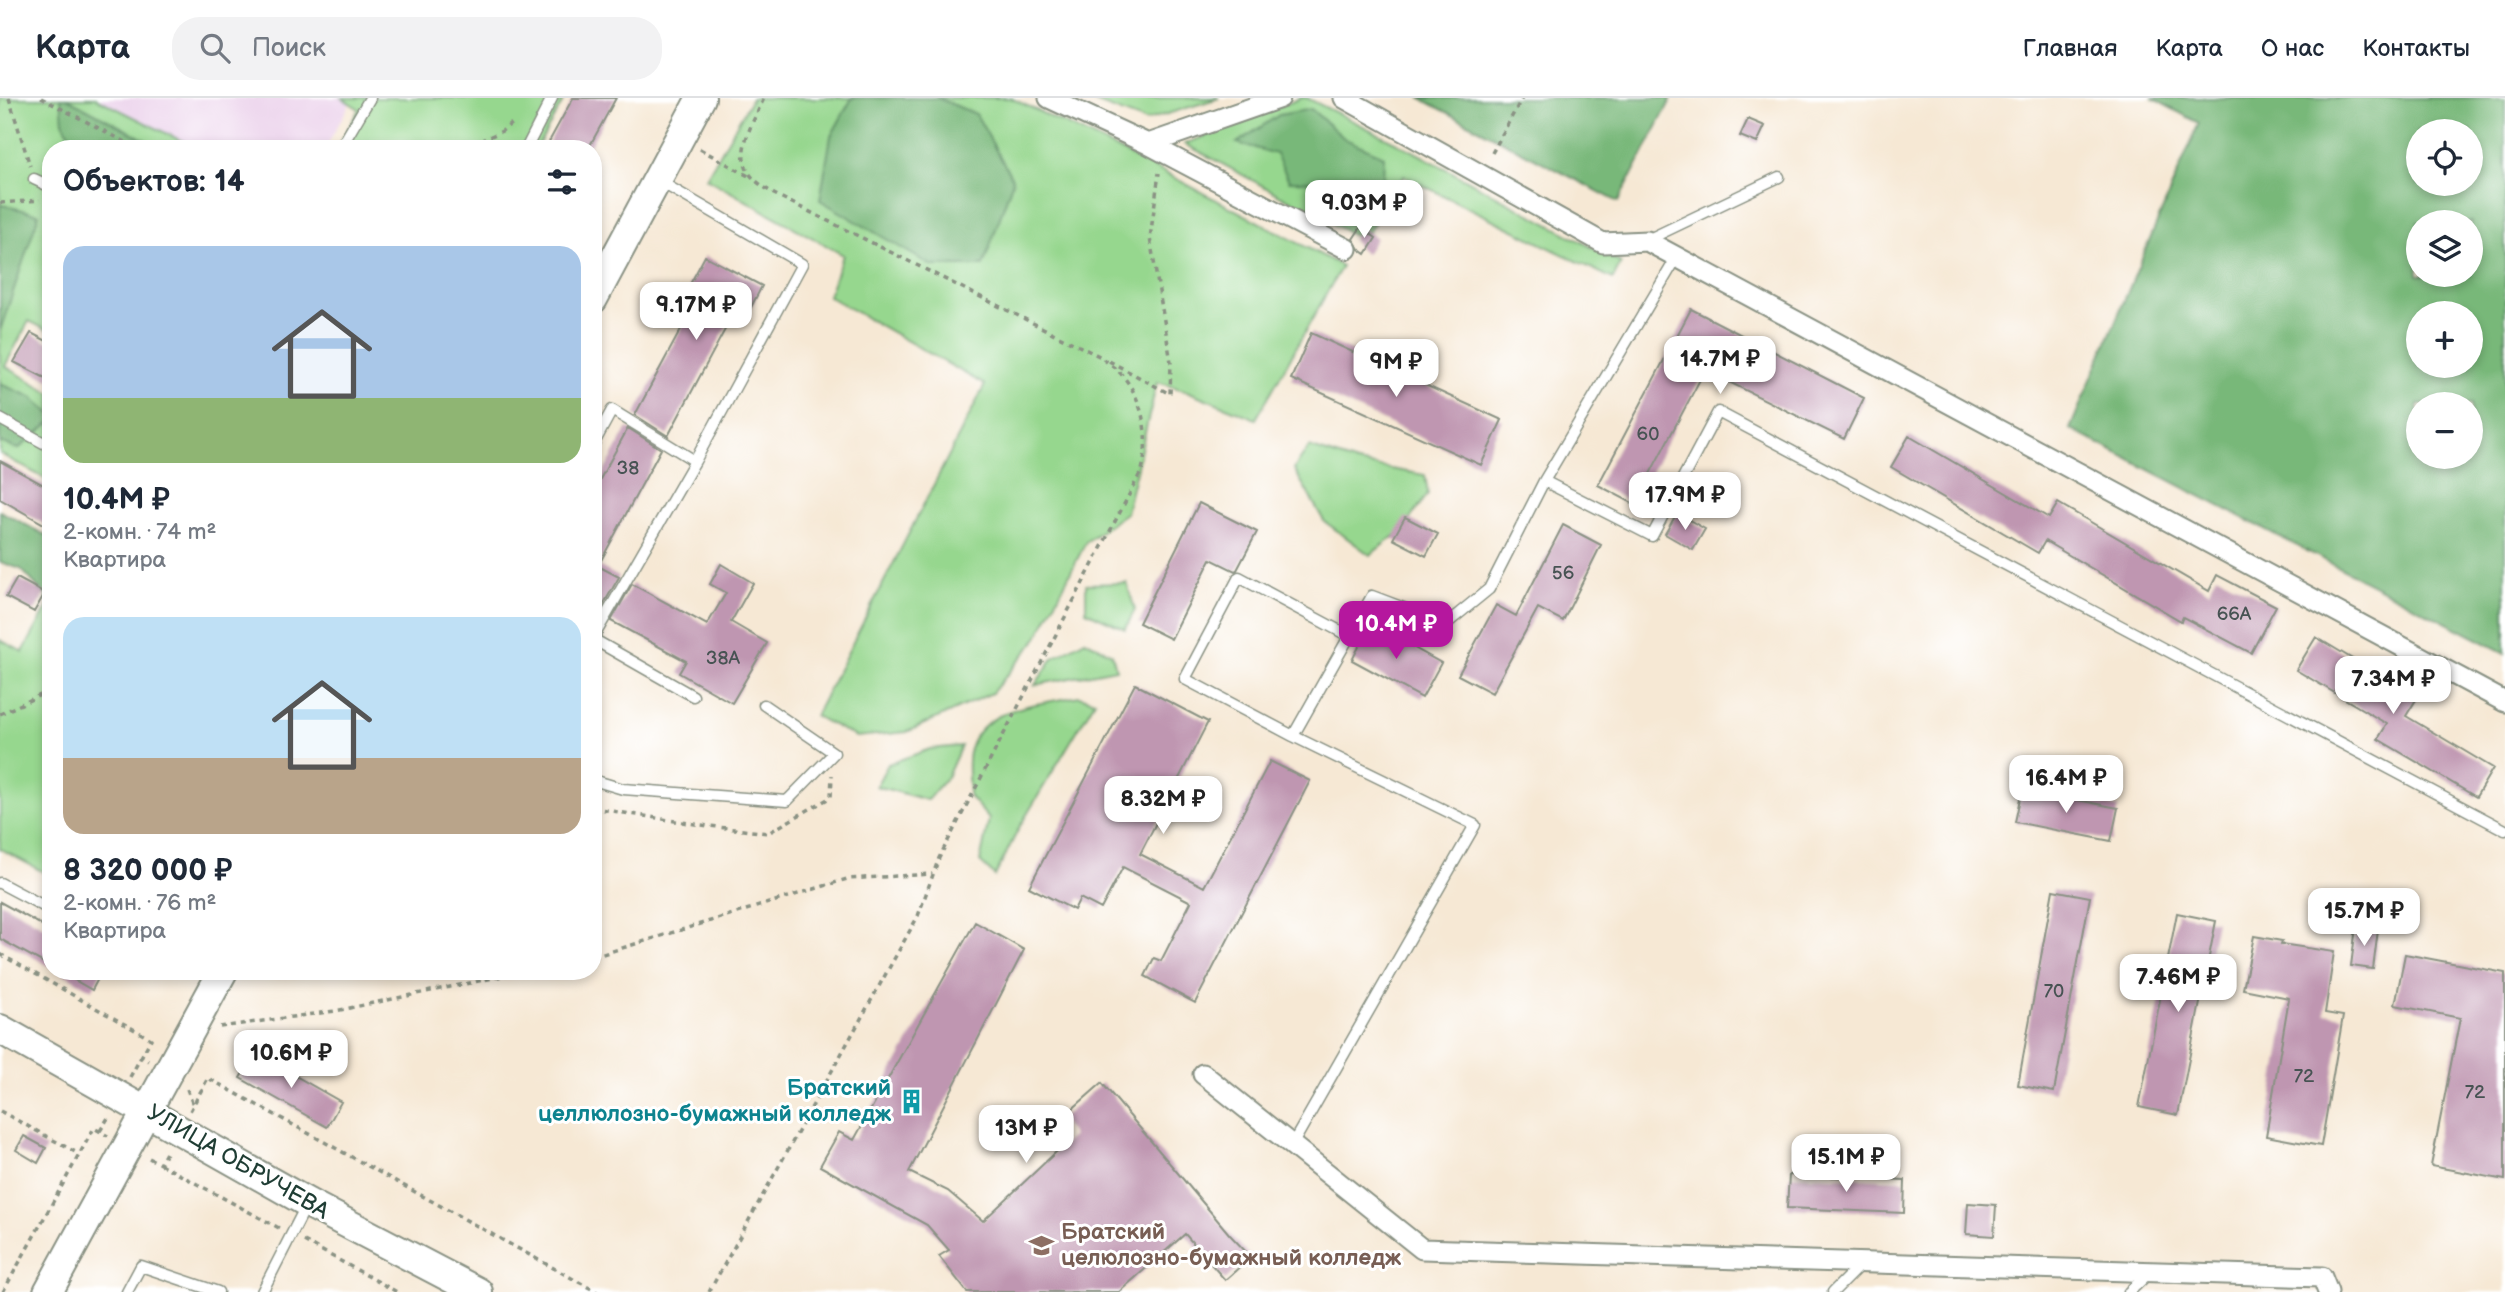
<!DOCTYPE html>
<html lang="ru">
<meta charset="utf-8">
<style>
body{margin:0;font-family:"Balsamiq Sans",sans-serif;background:#f2f2f3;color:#1f2937;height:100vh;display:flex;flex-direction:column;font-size:26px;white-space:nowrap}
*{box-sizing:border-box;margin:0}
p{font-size:23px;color:#747a83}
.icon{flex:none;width:38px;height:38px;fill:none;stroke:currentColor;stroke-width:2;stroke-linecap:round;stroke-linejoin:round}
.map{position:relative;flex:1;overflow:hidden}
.panel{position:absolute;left:42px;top:42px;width:560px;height:840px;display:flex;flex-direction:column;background:#fff;border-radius:28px;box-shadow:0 4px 10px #0003}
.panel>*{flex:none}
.tools{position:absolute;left:2406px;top:21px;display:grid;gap:14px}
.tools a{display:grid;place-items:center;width:77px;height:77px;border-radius:50%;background:#fff;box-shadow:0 4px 10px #0003;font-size:35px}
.price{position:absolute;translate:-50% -60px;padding:0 16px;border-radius:14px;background:#fff;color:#222;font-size:23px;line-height:46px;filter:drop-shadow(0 2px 4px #0008)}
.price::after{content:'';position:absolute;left:50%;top:42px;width:21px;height:16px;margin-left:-10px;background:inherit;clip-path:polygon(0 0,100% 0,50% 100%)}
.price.selected{background:#b5179e;color:#fff}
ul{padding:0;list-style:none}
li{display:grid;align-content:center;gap:14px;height:371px;padding:0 21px}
li span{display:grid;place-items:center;height:217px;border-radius:21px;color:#555}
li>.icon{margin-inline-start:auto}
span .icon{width:126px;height:126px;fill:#fffc;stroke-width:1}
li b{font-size:30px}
h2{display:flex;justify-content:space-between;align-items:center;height:84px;padding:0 21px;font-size:30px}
header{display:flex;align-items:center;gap:42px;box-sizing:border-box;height:98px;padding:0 35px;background:#fff;border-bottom:2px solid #e0e1e3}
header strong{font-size:33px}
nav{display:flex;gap:38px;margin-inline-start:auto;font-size:24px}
.search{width:490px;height:63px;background:#f2f2f3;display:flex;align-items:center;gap:18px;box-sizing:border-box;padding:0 24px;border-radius:28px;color:#747a83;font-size:26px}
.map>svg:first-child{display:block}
</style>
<header>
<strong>Карта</strong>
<div class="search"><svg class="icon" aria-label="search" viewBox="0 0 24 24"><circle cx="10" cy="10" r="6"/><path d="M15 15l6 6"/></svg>Поиск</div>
<nav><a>Главная</a><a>Карта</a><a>О нас</a><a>Контакты</a></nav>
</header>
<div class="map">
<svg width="2505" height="1194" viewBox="0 0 2505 1194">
<rect width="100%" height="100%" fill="#fff"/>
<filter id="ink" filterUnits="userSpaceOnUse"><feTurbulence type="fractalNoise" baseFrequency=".0143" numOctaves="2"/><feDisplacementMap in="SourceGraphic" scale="14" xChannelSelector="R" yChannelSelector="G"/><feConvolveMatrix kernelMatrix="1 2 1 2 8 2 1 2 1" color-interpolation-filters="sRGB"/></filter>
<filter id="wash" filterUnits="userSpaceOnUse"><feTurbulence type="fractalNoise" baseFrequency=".00686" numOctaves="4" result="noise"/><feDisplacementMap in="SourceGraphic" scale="28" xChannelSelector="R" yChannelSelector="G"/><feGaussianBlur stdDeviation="1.57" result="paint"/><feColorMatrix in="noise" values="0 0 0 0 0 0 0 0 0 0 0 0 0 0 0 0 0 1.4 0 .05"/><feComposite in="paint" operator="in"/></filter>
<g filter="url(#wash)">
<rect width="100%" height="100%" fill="#f6e8d4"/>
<path fill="#ebd1eb" d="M95,0H353L325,51H188Z"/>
<path fill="#96d78e" stroke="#5a8a61" stroke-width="2" d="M0,0H96L198,51H51V234L29,223L5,268L51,295V384L0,356Z
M342,0H565L536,51H337L359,11Z
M752,0H1011L1146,65L1342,168L1256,321L1184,292L1157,284L1126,415L1086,444L1037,541L992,595L907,634L856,639L815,618L985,287L828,198L843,157L706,80Z
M1084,0H1219L1145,23Z
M1301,0H1307L1411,52L1621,165L1613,181L1404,78L1363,142L1185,46Z
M1309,349L1357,365L1425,377L1428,396L1402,432L1370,457L1324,423L1294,371Z
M1127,485L1135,512L1125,531L1086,513V486Z
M51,503V778L0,751V542L23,554Z
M1085,542L1112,556L1116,571L1035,587L1053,560Z
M1079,598L1095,603L1020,728L995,778L980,764L989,721L969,698C969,685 966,668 969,654C979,608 1042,606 1079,598Z
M961,648L947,679L927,702L876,688L888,666L930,651Z"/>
<path fill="#78b879" stroke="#4c7a56" stroke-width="2" fill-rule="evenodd" d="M61,0H67L162,51H78L63,24Z
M852,0H937L976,16L1013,82L983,168H932L820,102L831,38Z
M1420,0H1672L1618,104Z
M2152,0H2505V555L2070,331L2199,25ZM2471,33V86H2418V33ZM2471,124V177H2418V124ZM2418,215H2471V268H2418ZM2471,306V359H2418V306Z
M1311,11L1345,41L1384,58L1383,85L1374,113L1357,122L1335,84L1289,83L1276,56L1237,45L1279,17Z
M2,107L39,116L0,233V110Z
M0,286L32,299L51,316V324L18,351L0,344Z
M0,413L51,440V503L21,471L0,464Z"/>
<g id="blocks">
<path fill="#bf96b1" d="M573,0H616L588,51H545Z
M1748,21L1765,28L1757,45L1740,38Z
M1361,129L1376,140L1366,156L1359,151L1353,141Z
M705,158L762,188L748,215L737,209L668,338L635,317L701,194L689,188Z
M1691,211L1864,300L1844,341L1705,272L1634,406L1598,387Z
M31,235L51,245V283L14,264Z
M1311,235L1502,322L1481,367L1291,281Z
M628,330L661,351L598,468L619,479L598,516L593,513V394Z
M1909,338L2049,420L2058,405L2209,493L2217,477L2276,508L2251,555L2183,519L2181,523L2045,443L2038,455L1891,369Z
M0,363L51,391V430L0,401Z
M1199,405L1257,434L1237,472L1235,473L1211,461L1171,541L1139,525Z
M1677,415L1705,431L1693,452L1665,436Z
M1405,419L1438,436L1426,458L1393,441Z
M1563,427L1601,447L1563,523L1538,510L1492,595L1458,577L1496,507L1516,518Z
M721,466L753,485L731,524L767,545L732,605L679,575L686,563L611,523L632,486L707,527L726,495L710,486Z
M17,480L45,495L34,514L6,499Z
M1371,526L1441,565L1422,600L1352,562Z
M2316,539L2417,600L2406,618L2493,670L2476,699L2378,641L2387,626L2296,572Z
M1135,586L1208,624L1140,756L1204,789L1270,663L1310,683L1195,905L1145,878L1154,860L1161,863L1191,804L1123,769L1101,811L1080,800L1074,812L1029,789Z
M2022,691L2118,710L2111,743L2015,724Z
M2053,792L2090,799L2054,994L2018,987Z
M0,804L51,832V869L0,841Z
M2177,815L2216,823L2178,1017L2139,1009Z
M975,824L1024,852L909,1074L948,1093L983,1123L1073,1038L1061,1021L1102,985L1230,1137L1251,1159L1225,1182L1185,1136L1119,1194H967L939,1158L949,1152L927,1127L820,1068L839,1034L854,1042Z
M2356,829L2378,832L2373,871L2351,868Z
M2254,838L2282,843L2281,846L2334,854L2325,915L2343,918L2321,1048L2266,1038L2289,900L2243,891Z
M2405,856L2505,875V1082L2431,1068L2460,920L2395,907Z
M59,873H102L92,892Z
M255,955L341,1004L327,1029L240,980Z
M24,1038L46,1050L38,1065L16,1052Z
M1789,1077L1905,1082L1904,1115L1787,1110Z
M1968,1105L1996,1107L1994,1138L1966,1136Z"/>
</g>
</g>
<g filter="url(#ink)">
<use href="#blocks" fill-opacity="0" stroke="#8a9284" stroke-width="2"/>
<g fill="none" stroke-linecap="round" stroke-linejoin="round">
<defs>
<path id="lane" d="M340,51L370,0
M526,51L552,0
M34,81L51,89
M1647,142L1779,79
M1677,159L1544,383L1652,438L1718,314L2505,732
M0,321L51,349
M593,347L612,312L695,363L802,166L659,83
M593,540L695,363
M593,541L693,598
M1293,638L1185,581L1239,479L1349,538
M593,682L623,691L787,703L834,655L764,607
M0,785L51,812
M1292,1047L1475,727L1293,638L1372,498L1446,526L1489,491L1544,383
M127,1194L141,1168L218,1194
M262,1194L306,1108
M1833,1194L1862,1165
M2129,1194L2150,1174"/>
<path id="street" d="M1049,0L1148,46L1347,151
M1344,0L1603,145L1647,143L2505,604
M1148,46L1280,0
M1203,976L1422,1151L2322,1179L2328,1194"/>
<path id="secondary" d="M593,201L701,0
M0,931L308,1105L478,1194
M48,1194L223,873"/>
</defs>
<use href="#lane" stroke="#8a9284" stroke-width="13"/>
<use href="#street" stroke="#8a9284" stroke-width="23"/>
<use href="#secondary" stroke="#8a9284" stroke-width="32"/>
<path stroke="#8a9284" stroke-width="3.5" stroke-dasharray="5 5" stroke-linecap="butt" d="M9,0L30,68
M41,0L139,51
M463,51L502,33L513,24
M700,51L752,80
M1492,55L1522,0
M0,105L40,102
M1109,263L1170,296L1171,264L1150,140L1159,75
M0,616L51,592
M593,710L701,727L768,735L831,699L832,677
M0,856L151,941L141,959
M593,859L847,781L932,776
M220,929L335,913L527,873
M130,979L141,959L148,963
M187,991L193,1007
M0,1013L79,1056
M190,1013L208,980L597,1194
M100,1033L108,1020
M149,1060L160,1066L167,1053
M160,1066L279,1130
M304,1143L397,1194
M3,1194L94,1030L108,1038
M709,1194L918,818L939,760L1142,372C1150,341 1144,302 1122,277C1116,270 1107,265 1101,259L774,96C764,89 750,81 746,69C737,48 756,19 764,0"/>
<use href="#lane" stroke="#fff" stroke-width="10"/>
<use href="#street" stroke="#fff" stroke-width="19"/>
<use href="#secondary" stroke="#fff" stroke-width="28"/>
</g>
</g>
<defs>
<symbol id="building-bare" viewBox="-9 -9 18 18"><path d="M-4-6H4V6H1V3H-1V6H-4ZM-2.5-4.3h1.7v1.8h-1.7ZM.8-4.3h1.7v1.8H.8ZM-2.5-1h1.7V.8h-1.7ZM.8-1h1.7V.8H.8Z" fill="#0f9aa8" stroke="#fff" stroke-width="2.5" paint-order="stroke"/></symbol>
<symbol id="university-bare" viewBox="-9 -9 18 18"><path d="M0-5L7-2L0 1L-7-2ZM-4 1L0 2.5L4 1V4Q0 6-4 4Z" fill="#8d6e63" stroke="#fff" stroke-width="2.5" paint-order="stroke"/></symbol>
</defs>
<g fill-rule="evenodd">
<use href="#building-bare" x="894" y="986" width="35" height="35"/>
<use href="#university-bare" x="1024" y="1130" width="35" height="35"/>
</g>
<g text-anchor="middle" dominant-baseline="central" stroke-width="6" stroke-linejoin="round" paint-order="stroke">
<g font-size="19" fill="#475353">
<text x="1648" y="336">60</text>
<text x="628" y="370">38</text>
<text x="1563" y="475">56</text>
<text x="2234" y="516">66А</text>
<text x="723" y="560">38А</text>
<text x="2054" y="893">70</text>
<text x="2304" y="978">72</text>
<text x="2475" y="994">72</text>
</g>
<g font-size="23" font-weight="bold" fill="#0d838f" stroke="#fff" text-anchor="end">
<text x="891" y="990">Братский<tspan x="891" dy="26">целлюлозно-бумажный колледж</tspan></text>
</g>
<g font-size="23" fill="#1f3d34" stroke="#fff">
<text transform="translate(238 1064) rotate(30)">УЛИЦА ОБРУЧЕВА</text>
</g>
<g font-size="23" font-weight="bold" fill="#785e54" stroke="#fff" text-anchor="start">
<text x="1061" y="1134">Братский<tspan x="1061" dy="26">целюлозно-бумажный колледж</tspan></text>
</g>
</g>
</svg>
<div class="tools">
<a><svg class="icon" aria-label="locate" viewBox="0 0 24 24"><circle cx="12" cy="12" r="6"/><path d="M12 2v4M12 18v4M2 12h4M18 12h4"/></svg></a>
<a><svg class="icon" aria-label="layers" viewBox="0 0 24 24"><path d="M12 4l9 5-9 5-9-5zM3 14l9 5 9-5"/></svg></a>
<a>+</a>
<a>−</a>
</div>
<b class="price" style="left:1364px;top:142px">9.03M ₽</b>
<b class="price" style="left:696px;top:244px">9.17M ₽</b>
<b class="price" style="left:1720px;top:298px">14.7M ₽</b>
<b class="price" style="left:1396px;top:301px">9M ₽</b>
<b class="price" style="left:1685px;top:434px">17.9M ₽</b>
<b class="price selected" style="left:1396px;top:563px">10.4M ₽</b>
<b class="price" style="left:2393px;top:618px">7.34M ₽</b>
<b class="price" style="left:2066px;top:717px">16.4M ₽</b>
<b class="price" style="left:1163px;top:738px">8.32M ₽</b>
<b class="price" style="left:2364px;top:850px">15.7M ₽</b>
<b class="price" style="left:2178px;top:916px">7.46M ₽</b>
<b class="price" style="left:291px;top:992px">10.6M ₽</b>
<b class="price" style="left:1026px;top:1067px">13M ₽</b>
<b class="price" style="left:1846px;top:1096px">15.1M ₽</b>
<section class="panel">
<h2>Объектов: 14<svg class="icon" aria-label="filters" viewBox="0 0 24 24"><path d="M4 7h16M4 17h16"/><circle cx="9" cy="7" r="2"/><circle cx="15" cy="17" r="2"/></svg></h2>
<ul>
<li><span style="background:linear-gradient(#a9c7e8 70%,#8fb573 0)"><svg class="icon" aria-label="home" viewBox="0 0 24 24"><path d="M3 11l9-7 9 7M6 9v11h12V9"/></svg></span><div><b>10.4M ₽</b><p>2-комн. · 74 m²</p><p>Квартира</p></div></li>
<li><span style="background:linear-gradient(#bfe0f5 65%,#b9a48a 0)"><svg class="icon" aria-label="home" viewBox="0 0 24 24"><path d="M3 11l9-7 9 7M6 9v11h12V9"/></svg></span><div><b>8 320 000 ₽</b><p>2-комн. · 76 m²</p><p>Квартира</p></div></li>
</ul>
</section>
</div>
